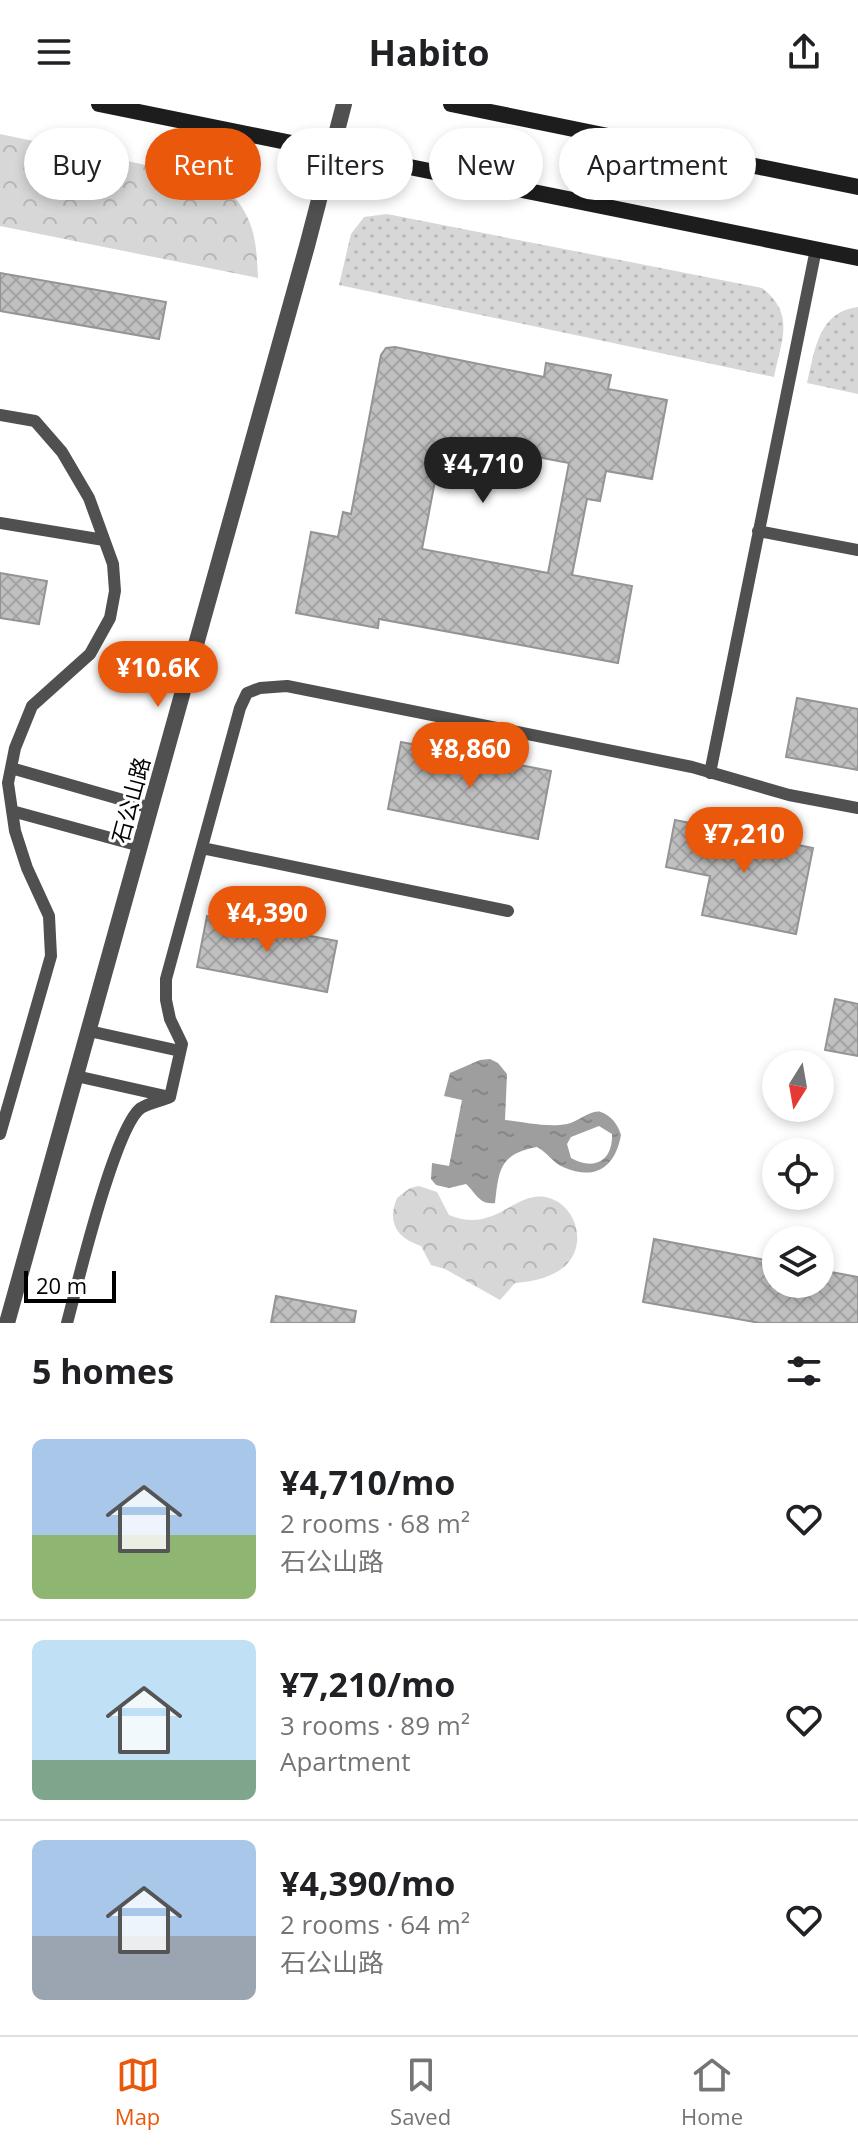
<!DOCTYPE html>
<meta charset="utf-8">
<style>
body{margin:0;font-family:"Open Sans","Noto Sans SC",sans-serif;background:#f6f6f6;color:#202124;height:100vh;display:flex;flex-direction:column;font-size:30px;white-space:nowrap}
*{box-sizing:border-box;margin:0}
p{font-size:26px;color:#757577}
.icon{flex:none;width:44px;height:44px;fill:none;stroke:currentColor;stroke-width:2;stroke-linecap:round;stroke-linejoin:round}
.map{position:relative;height:1219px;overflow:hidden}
.details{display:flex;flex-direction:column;background:#fff;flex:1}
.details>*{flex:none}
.banner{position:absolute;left:24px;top:24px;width:810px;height:72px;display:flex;gap:16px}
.needle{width:52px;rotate:191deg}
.controls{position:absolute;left:762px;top:946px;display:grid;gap:16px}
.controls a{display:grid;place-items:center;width:72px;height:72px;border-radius:50%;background:#fff;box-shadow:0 4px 12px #0003;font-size:40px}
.scale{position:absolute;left:24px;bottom:20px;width:92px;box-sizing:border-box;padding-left:8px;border:4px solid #000;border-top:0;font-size:22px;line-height:28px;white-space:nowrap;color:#000;-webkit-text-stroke:6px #fff;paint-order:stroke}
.price{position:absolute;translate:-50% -68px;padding:0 18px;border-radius:28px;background:#ea580c;color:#fff;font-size:26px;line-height:52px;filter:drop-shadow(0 2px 4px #0008)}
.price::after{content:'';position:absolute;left:50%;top:48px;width:24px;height:18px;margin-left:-12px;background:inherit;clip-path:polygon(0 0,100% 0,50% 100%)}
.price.on{background:#222;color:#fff}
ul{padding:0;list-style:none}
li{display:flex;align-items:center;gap:24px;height:200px;padding:0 32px}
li+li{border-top:2px solid #e0e0e0}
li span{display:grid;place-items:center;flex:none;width:224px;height:160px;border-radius:12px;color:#555}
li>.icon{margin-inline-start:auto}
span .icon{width:96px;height:96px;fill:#fffc;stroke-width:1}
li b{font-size:34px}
h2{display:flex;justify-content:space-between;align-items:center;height:96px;padding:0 32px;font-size:34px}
.pill{padding:0 28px;border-radius:36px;background:#fff;box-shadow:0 4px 12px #0003;font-size:28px;line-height:72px}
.pill.on{background:#ea580c;color:#fff}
header{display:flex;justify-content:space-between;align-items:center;height:104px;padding:0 32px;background:#fff;font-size:36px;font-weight:700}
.menu{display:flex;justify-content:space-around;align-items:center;height:112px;border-top:2px solid #e0e0e0;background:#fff;font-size:22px;color:#757577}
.menu a{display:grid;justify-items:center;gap:4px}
.menu .on{color:#ea580c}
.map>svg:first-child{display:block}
</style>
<header><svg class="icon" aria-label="menu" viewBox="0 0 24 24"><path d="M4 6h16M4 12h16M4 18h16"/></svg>Habito<svg class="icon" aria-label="share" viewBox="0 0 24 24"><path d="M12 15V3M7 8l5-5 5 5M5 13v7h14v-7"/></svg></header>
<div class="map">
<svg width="858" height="1219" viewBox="0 0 858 1219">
<defs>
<pattern id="grass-dots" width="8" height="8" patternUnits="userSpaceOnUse" patternTransform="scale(2)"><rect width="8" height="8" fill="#d7d7d7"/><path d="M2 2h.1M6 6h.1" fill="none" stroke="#b7b7b7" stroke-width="1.8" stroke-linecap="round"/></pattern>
<pattern id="park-crowns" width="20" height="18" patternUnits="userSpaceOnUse" patternTransform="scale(2)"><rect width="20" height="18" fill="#d7d7d7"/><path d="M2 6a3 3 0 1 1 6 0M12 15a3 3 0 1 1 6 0" fill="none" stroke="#b7b7b7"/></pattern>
<pattern id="water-ripples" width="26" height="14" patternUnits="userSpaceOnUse" patternTransform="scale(2)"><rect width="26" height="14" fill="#9e9e9e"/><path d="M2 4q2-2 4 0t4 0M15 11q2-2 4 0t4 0" fill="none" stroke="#868686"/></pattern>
<pattern id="building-cross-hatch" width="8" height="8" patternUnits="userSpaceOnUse" patternTransform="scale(2)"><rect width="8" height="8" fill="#c0c0c0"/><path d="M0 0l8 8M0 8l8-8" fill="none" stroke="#a3a3a3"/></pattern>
</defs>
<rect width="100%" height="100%" fill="#fff"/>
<path fill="url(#grass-dots)" d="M387,110L762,184C796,210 781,237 774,273L339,181L351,130L364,113Z
M858,203V290L807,279C815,246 818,208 858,203Z"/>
<path fill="url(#park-crowns)" d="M0,30L221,77C253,112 256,127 258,174L0,122Z
M419,1082L437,1088L449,1111C495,1131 516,1084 549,1094C576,1102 587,1139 567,1160C555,1173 532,1178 515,1179L500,1196L445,1165L431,1161L421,1142C396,1134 387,1118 397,1094L410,1084Z"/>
<path fill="url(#water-ripples)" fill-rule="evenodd" d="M490,955L498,959L507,970L505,1016C524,1018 548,1024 567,1020C578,1018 591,1005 601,1008C612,1012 618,1021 621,1031C615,1064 595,1077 563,1063C553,1059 547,1048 537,1043C499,1050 499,1066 495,1099C479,1101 476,1089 466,1080L449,1084L436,1081L431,1075L432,1059L449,1062L462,996L444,992L450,969L480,956ZM599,1022L612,1030C613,1057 594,1067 571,1054L567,1040L571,1033Z"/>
<path fill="url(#building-cross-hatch)" stroke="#949494" stroke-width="2" fill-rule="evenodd" d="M0,169L166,198L159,235L0,207Z
M395,243L544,273L546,259L611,271L608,285L667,296L652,375L606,367L600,397L587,395L572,471L632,482L618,559L379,515L378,524L296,509L311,428L338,433L343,408L351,410L381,251L386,244ZM443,335L569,359L548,469L422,445Z
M0,469L47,477L39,520L0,514Z
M797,594L858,605V666L786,653Z
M401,638L551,667L538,735L388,705Z
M675,716L813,744L796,830L702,811L710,772L666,763Z
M207,812L337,837L327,888L197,863Z
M835,895L858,900V952L825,946Z
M654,1135L776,1158V1180H820V1166L858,1173V1219H760L643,1198Z
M276,1192L356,1207L354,1219H271Z"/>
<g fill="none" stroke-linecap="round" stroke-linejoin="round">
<path stroke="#505050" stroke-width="12" d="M0,311L35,317L62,348L89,394L113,460L115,487L110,514L90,550L32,602L15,644L8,679L15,727L27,764L49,812L51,852L0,1030
M0,419L104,436
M758,427L858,446
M11,664L151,704
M710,669L816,145
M12,707L140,742
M202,744L508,807
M89,927L180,947
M76,972L170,993
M170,993L182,940L170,915L166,896V875L240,604L247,589L260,584L287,582L692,663L789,691L858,704
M67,1219C77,1182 115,1022 141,1004C149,999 161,997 170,993"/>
<path stroke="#505050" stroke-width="16" d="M7,1219L307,142L344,0"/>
<path stroke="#1d1d1d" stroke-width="16" d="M99,0L858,154
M451,0L858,83"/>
</g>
<g text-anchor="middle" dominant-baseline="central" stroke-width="6" stroke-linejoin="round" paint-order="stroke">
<g font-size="22" fill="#000" stroke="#fff">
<text transform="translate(130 696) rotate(-75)">石公山路</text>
</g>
</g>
</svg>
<div class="controls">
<a><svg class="needle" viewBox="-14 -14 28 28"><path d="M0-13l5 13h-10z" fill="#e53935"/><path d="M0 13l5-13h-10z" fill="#757577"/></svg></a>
<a><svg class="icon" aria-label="locate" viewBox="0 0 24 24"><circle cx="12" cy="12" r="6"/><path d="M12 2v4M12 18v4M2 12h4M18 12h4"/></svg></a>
<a><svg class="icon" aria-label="layers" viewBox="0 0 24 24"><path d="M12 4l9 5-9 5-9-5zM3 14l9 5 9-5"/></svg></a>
</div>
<div class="scale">20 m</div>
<b class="price on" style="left:483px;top:401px">¥4,710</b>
<b class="price" style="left:158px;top:605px">¥10.6K</b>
<b class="price" style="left:470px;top:686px">¥8,860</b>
<b class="price" style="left:744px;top:771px">¥7,210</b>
<b class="price" style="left:267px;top:850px">¥4,390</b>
<div class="banner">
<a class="pill">Buy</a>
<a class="pill on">Rent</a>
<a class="pill">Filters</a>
<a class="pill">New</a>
<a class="pill">Apartment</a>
</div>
</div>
<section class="details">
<h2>5 homes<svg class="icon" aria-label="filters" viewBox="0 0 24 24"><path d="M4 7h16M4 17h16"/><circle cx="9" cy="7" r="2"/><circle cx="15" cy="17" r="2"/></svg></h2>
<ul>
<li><span style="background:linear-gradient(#a9c7e8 60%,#8fb573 0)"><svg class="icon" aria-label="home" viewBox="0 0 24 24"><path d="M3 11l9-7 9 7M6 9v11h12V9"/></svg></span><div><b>¥4,710/mo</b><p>2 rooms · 68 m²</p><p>石公山路</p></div><svg class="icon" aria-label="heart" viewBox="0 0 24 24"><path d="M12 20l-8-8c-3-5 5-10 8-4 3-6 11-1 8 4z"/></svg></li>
<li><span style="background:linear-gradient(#bfe0f5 75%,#7fa58c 0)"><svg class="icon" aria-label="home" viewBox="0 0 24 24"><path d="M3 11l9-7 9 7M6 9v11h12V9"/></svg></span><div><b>¥7,210/mo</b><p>3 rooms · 89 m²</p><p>Apartment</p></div><svg class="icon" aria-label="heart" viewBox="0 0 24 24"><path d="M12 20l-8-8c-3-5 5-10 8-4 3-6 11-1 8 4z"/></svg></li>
<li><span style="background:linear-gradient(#a9c7e8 60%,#9aa5b1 0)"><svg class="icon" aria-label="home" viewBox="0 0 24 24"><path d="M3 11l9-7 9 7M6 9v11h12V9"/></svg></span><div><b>¥4,390/mo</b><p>2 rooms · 64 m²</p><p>石公山路</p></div><svg class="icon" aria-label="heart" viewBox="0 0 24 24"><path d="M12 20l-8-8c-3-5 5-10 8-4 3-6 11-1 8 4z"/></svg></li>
</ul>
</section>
<nav class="menu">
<a class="on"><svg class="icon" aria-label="map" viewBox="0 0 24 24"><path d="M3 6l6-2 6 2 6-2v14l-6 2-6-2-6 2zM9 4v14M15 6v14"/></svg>Map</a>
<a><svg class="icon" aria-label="saved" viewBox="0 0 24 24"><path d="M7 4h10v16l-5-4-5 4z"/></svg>Saved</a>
<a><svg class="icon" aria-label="home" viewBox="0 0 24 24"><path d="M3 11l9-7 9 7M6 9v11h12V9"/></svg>Home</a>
</nav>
